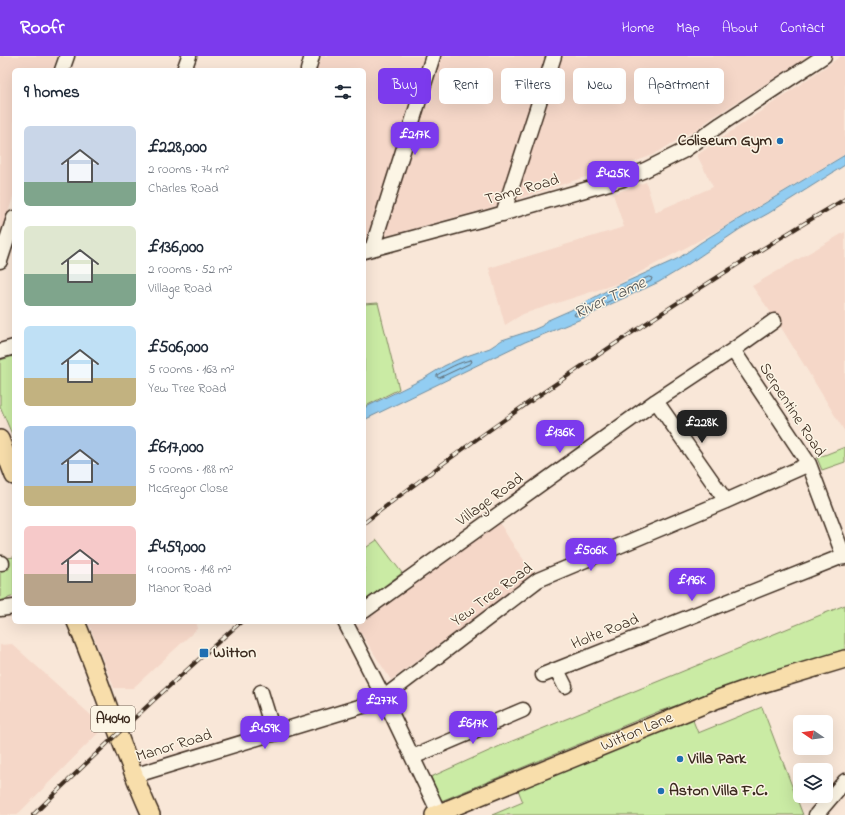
<!DOCTYPE html>
<meta charset="utf-8">
<style>
body{margin:0;font-family:"Indie Flower",sans-serif;background:#f6f6f7;color:#1f2937;height:100vh;display:flex;flex-direction:column;font-size:15px;white-space:nowrap}
*{box-sizing:border-box;margin:0}
p{font-size:13px;color:#747a83}
.icon{flex:none;width:22px;height:22px;fill:none;stroke:currentColor;stroke-width:2;stroke-linecap:round;stroke-linejoin:round}
.map{position:relative;flex:1;overflow:hidden}
.drawer{position:absolute;left:12px;top:12px;width:354px;height:556px;display:flex;flex-direction:column;background:#fff;border-radius:6px;box-shadow:0 4px 16px #0002}
.drawer>*{flex:none}
.banner{position:absolute;left:378px;top:12px;width:380px;height:36px;display:flex;gap:8px}
.needle{width:26px;rotate:283deg}
.tools{position:absolute;left:793px;top:659px;display:grid;gap:8px}
.tools a{display:grid;place-items:center;width:40px;height:40px;border-radius:6px;background:#fff;box-shadow:0 4px 16px #0002;font-size:20px}
.price{position:absolute;translate:-50% -34px;padding:0 9px;border-radius:8px;background:#7c3aed;color:#fff;font-size:13px;line-height:26px;filter:drop-shadow(0 1px 2px #0008)}
.price::after{content:'';position:absolute;left:50%;top:24px;width:12px;height:9px;margin-left:-6px;background:inherit;clip-path:polygon(0 0,100% 0,50% 100%)}
.price.current{background:#222;color:#fff}
ul{padding:0;list-style:none}
li{display:flex;align-items:center;gap:12px;height:100px;padding:0 12px}
li span{display:grid;place-items:center;flex:none;width:112px;height:80px;border-radius:6px;color:#555}
li>.icon{margin-inline-start:auto}
span .icon{width:48px;height:48px;fill:#fffc;stroke-width:1}
li b{font-size:17px}
h2{display:flex;justify-content:space-between;align-items:center;height:48px;padding:0 12px;font-size:17px}
.chip{padding:0 14px;border-radius:6px;background:#fff;box-shadow:0 4px 16px #0002;font-size:14px;line-height:36px}
.chip.current{background:#7c3aed;color:#fff}
header{display:flex;align-items:center;gap:24px;box-sizing:border-box;height:56px;padding:0 20px;background:#7c3aed;color:#fff}
header strong{font-size:19px}
nav{display:flex;gap:22px;margin-inline-start:auto;font-size:14px}
.map>svg:first-child{display:block}
</style>
<header>
<strong>Roofr</strong>
<nav><a>Home</a><a>Map</a><a>About</a><a>Contact</a></nav>
</header>
<div class="map">
<svg width="845" height="759" viewBox="0 0 845 759">
<rect width="100%" height="100%" fill="#f9e7d8"/>
<filter id="ink" filterUnits="userSpaceOnUse"><feTurbulence type="fractalNoise" baseFrequency=".025" numOctaves="2"/><feDisplacementMap in="SourceGraphic" scale="8" xChannelSelector="R" yChannelSelector="G"/><feConvolveMatrix kernelMatrix="1 2 1 2 8 2 1 2 1" color-interpolation-filters="sRGB"/></filter>
<g filter="url(#ink)">
<path fill="#f5d7c8" d="M0,0H57L53,14H14V138L0,182Z
M322,0H809L715,60L694,75L689,77L653,99L629,108L579,123L486,153L364,186V14H317Z
M841,0H845V98L724,171L622,226L523,258L505,269L489,212L624,171L613,138L646,126L655,156L713,131L697,99Z
M845,176V376L779,268L752,230Z
M499,466L515,492L533,516L532,519L391,624L357,571Z
M88,566H196L198,572L133,632H114Z
M12,588L104,671L17,759H0V589Z"/>
<path fill="#caeba4" stroke="#828a61" d="M378,247L399,333L364,351V248Z
M14,300V383L0,350V304Z
M845,391V406L822,414L817,402Z
M377,484L402,517L364,545V493Z
M14,501V540L0,545V514L9,513L7,502Z
M845,549V593L657,656L441,745L431,721L500,690Z
M762,651L803,759H492L523,746L516,729L690,657L698,677Z"/>
<path fill="#92cdf2" stroke="#6f8c9d" d="M845,99V109L769,157L740,173L684,211L659,226L611,248L586,261L525,286L364,364V352L423,323L444,310L461,302L490,292L502,284L533,274L542,270L546,265L571,254L608,234L679,202L700,187L727,170Z"/>
<g fill="none" stroke-linecap="round" stroke-linejoin="round">
<path stroke="#5e6b73" stroke-width="1" d="M649,221L652,222L651,225L585,257L576,260L574,259L575,257L610,238Z
M471,304L472,305L471,307L439,322L437,321V319C447,313 459,306 471,304Z"/>
<defs>
<path id="minor" d="M62,14L67,0
M184,14L189,0
M308,14L312,0
M503,158L554,0
M372,193L433,0
M364,195L480,164L623,123L645,114L683,95L721,68L824,0
M0,205L14,162
M733,294L809,408L844,501
M0,295L14,291
M656,345L726,445
M0,507H2
M0,553L14,551
M364,555L656,345L733,294L774,265
M345,566L384,642L439,757
M557,614L565,630
M543,619L838,502L845,501
M261,636L274,678
M413,701L523,654
M133,720L379,645L538,524L726,445L809,408
M816,759L845,725"/>
<path id="major" d="M0,383L14,420
M76,566C103,630 122,696 151,759
M434,759L718,643L752,631L845,603"/>
</defs>
<use href="#minor" stroke="#3b2a1e" stroke-width="17"/>
<use href="#major" stroke="#3b2a1e" stroke-width="20"/>
<use href="#minor" stroke="#fcf5e5" stroke-width="14"/>
<use href="#major" stroke="#f8deab" stroke-width="17"/>
<defs>
<path id="rail" d="M364,467C435,412 508,360 582,310C668,252 755,196 845,143
M33,759C101,692 170,628 241,566"/>
</defs>
<use href="#rail" stroke="#3b2a1e" stroke-width="4"/>
<use href="#rail" stroke="#fcf5e5" stroke-width="2.5" stroke-dasharray="8" stroke-linecap="butt"/>
</g>
</g>
<g fill="#1f6fb2" stroke="#fcf5e5" stroke-width="1.5">
<circle cx="780" cy="85" r="4"/>
<rect x="199" y="592" width="10" height="10" rx="2"/>
<circle cx="680" cy="703" r="4"/>
<circle cx="661" cy="735" r="4"/>
</g>
<g text-anchor="middle" dominant-baseline="central" stroke-width="3" stroke-linejoin="round" paint-order="stroke">
<rect fill="#fcf5e5" stroke="#75675a" stroke-width="1" x="91" y="650" width="44" height="26" rx="3"/>
<g font-size="15" font-weight="bold" fill="#3b2a1e">
<text x="113" y="663">A4040</text>
</g>
<g font-size="16" font-weight="bold" fill="#3b2a1e" stroke="#fcf5e5" text-anchor="start">
<text x="772" y="85" text-anchor="end">Coliseum Gym</text>
<text x="213" y="597">Witton</text>
<text x="688" y="703">Villa Park</text>
<text x="669" y="735">Aston Villa F.C.</text>
</g>
<g font-size="16" fill="#3b2a1e" stroke="#fcf5e5">
<text transform="translate(522 134) rotate(-16)">Tame Road</text>
<text transform="translate(792 354) rotate(57)">Serpentine Road</text>
<text transform="translate(490 444) rotate(-36)">Village Road</text>
<text transform="translate(492 539) rotate(-36)">Yew Tree Road</text>
<text transform="translate(605 576) rotate(-22)">Holte Road</text>
<text transform="translate(637 676) rotate(-23)">Witton Lane</text>
<text transform="translate(174 690) rotate(-17)">Manor Road</text>
</g>
<g font-size="17" font-style="italic" fill="#515353" stroke="#fcf5e5">
<text transform="translate(610 242) rotate(-25)">River Tame</text>
</g>
</g>
</svg>
<div class="tools">
<a><svg class="needle" viewBox="-14 -14 28 28"><path d="M0-13l5 13h-10z" fill="#e53935"/><path d="M0 13l5-13h-10z" fill="#747a83"/></svg></a>
<a><svg class="icon" aria-label="layers" viewBox="0 0 24 24"><path d="M12 4l9 5-9 5-9-5zM3 14l9 5 9-5"/></svg></a>
</div>
<b class="price" style="left:415px;top:100px">£217K</b>
<b class="price" style="left:613px;top:139px">£425K</b>
<b class="price current" style="left:702px;top:388px">£228K</b>
<b class="price" style="left:560px;top:398px">£136K</b>
<b class="price" style="left:591px;top:516px">£506K</b>
<b class="price" style="left:692px;top:546px">£196K</b>
<b class="price" style="left:382px;top:666px">£277K</b>
<b class="price" style="left:473px;top:689px">£617K</b>
<b class="price" style="left:265px;top:694px">£459K</b>
<div class="banner">
<a class="chip current">Buy</a>
<a class="chip">Rent</a>
<a class="chip">Filters</a>
<a class="chip">New</a>
<a class="chip">Apartment</a>
</div>
<section class="drawer">
<h2>9 homes<svg class="icon" aria-label="filters" viewBox="0 0 24 24"><path d="M4 7h16M4 17h16"/><circle cx="9" cy="7" r="2"/><circle cx="15" cy="17" r="2"/></svg></h2>
<ul>
<li><span style="background:linear-gradient(#c9d6e8 70%,#7fa58c 0)"><svg class="icon" aria-label="home" viewBox="0 0 24 24"><path d="M3 11l9-7 9 7M6 9v11h12V9"/></svg></span><div><b>£228,000</b><p>2 rooms · 74 m²</p><p>Charles Road</p></div></li>
<li><span style="background:linear-gradient(#dfe7d0 60%,#7fa58c 0)"><svg class="icon" aria-label="home" viewBox="0 0 24 24"><path d="M3 11l9-7 9 7M6 9v11h12V9"/></svg></span><div><b>£136,000</b><p>2 rooms · 52 m²</p><p>Village Road</p></div></li>
<li><span style="background:linear-gradient(#bfe0f5 65%,#c2b280 0)"><svg class="icon" aria-label="home" viewBox="0 0 24 24"><path d="M3 11l9-7 9 7M6 9v11h12V9"/></svg></span><div><b>£506,000</b><p>5 rooms · 163 m²</p><p>Yew Tree Road</p></div></li>
<li><span style="background:linear-gradient(#a9c7e8 75%,#c2b280 0)"><svg class="icon" aria-label="home" viewBox="0 0 24 24"><path d="M3 11l9-7 9 7M6 9v11h12V9"/></svg></span><div><b>£617,000</b><p>5 rooms · 188 m²</p><p>McGregor Close</p></div></li>
<li><span style="background:linear-gradient(#f6c9c9 60%,#b9a48a 0)"><svg class="icon" aria-label="home" viewBox="0 0 24 24"><path d="M3 11l9-7 9 7M6 9v11h12V9"/></svg></span><div><b>£459,000</b><p>4 rooms · 148 m²</p><p>Manor Road</p></div></li>
</ul>
</section>
</div>
